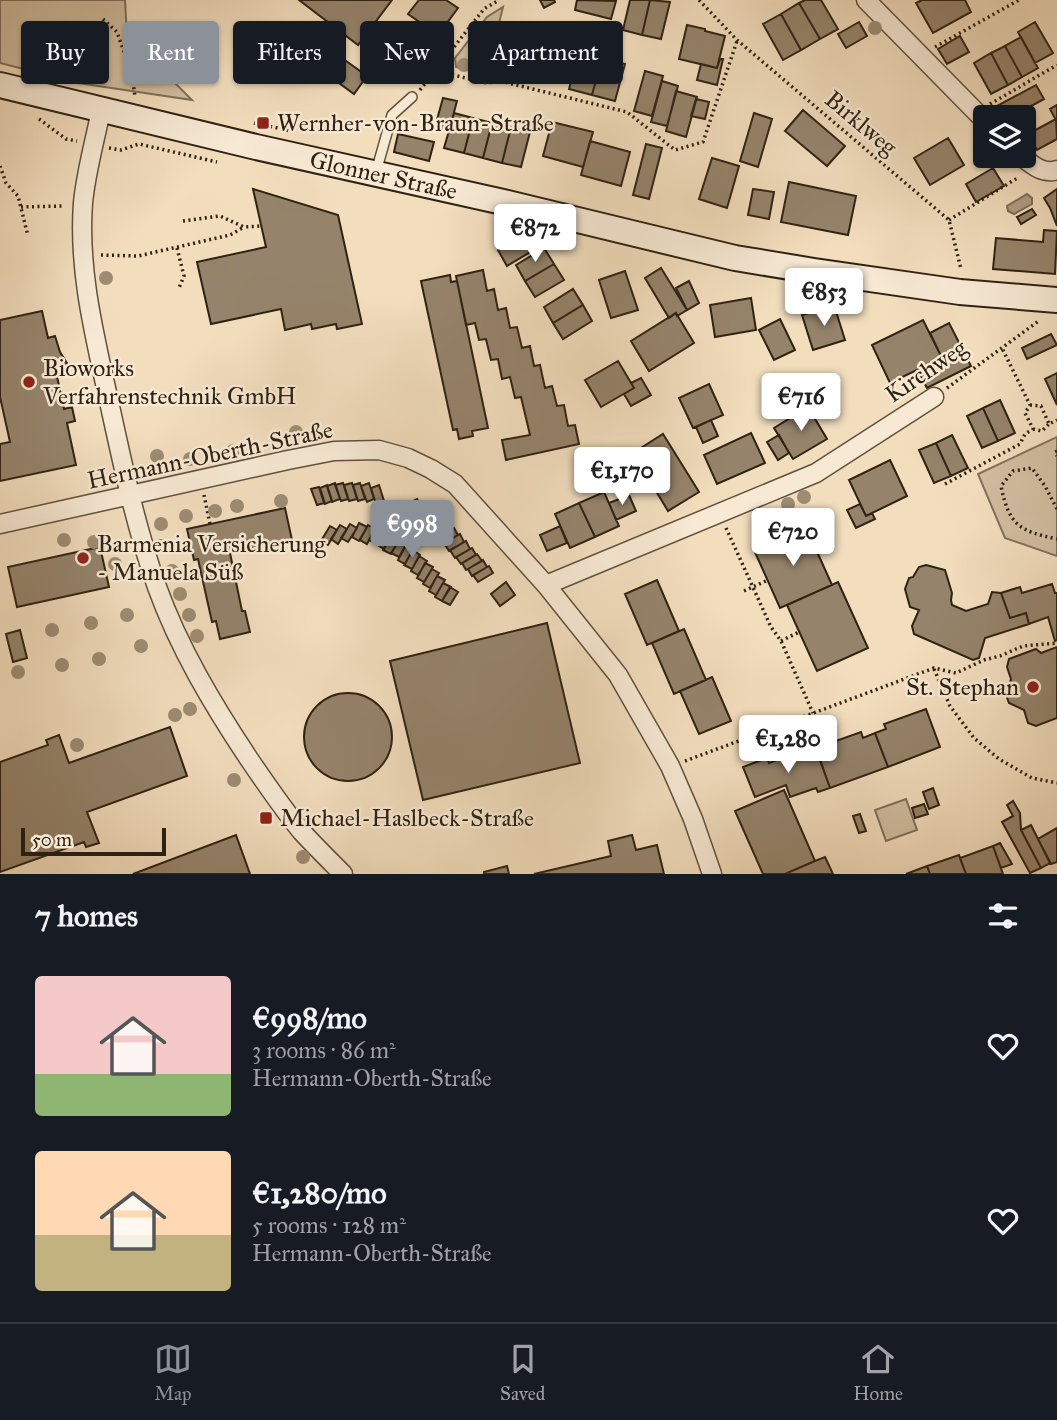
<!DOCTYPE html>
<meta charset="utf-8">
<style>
body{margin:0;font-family:"IM FELL Great Primer",serif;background:#20242c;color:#f1f3f6;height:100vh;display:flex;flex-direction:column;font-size:26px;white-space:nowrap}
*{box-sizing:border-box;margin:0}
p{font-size:23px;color:#9ea1a6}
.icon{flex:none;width:38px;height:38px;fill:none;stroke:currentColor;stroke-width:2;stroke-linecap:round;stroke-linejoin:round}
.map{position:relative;height:874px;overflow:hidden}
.drawer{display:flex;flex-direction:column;background:#171b24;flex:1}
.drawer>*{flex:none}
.hud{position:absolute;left:21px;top:21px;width:700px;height:63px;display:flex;gap:14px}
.fabs{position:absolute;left:973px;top:105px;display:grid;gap:14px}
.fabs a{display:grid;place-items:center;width:63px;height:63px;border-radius:7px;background:#171b24;box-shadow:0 2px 5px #0004;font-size:35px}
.scale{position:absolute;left:21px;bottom:18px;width:145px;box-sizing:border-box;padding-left:7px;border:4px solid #302213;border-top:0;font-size:19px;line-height:24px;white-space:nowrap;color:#302213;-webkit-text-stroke:5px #f7e9d4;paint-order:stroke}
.price{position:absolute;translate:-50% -60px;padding:0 16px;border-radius:7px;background:#fff;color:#222;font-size:23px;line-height:46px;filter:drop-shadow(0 2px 4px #0008)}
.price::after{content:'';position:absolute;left:50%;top:42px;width:21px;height:16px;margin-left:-10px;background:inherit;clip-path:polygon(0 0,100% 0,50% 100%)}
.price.on{background:#8c9099;color:#fff}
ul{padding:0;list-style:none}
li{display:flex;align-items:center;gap:21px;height:175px;padding:0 35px}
li span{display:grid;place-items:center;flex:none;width:196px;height:140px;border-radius:7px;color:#555}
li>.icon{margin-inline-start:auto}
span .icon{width:84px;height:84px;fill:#fffc;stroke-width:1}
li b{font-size:30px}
h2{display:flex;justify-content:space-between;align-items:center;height:84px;padding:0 35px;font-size:30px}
.tag{padding:0 24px;border-radius:7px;background:#171b24;box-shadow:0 2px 5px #0004;font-size:24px;line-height:63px}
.tag.on{background:#8c9099;color:#fff}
.menu{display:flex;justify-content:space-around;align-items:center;height:98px;border-top:2px solid #363941;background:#171b24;font-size:19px;color:#9ea1a6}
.menu a{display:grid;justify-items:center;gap:4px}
.menu .on{color:#8c9099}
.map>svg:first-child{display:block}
</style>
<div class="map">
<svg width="1057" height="874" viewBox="0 0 1057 874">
<rect width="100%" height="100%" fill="#f2ddbd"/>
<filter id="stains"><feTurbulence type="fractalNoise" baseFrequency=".00286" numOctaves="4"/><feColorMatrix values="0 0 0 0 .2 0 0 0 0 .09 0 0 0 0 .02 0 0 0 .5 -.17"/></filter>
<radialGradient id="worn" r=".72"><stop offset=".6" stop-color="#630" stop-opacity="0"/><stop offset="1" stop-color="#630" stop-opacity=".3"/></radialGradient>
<path fill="#d1bda0" stroke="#80705a" stroke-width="2" d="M0,0H125L127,35L192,100L78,83L0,63Z
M503,7L486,75L456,67L455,58L487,17Z
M1057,437V556L1005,538L978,474Z
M906,799L917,830L886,841L875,810Z"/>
<path fill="#b09d83" stroke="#7d6c56" stroke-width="2" d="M1027,194L1032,198V204L1014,214L1008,211L1007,206Z"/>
<path fill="#95836b" stroke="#302213" stroke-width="2" d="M299,0H392L358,45Z
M419,0H446L458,8L438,35L408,14Z
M540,0H554L555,2L544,8Z
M577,0L616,1L611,19L575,10Z
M630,0H650L642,35L623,30Z
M650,0L670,2L661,39L642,35Z
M805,0H821L838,29L820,39L799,3Z
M922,0H965L971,12L933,33L916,3Z
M799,3L820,39L801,50L781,14Z
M781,14L801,50L783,60L763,24Z
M859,22L867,36L846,48L838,34Z
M1035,22L1053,53L1035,63L1018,32Z
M687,25L705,29V31L725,36L717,68L679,59Z
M509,26L561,39L550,81L498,68Z
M960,36L969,52L947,64L938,49Z
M1021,37L1038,68L1022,77L1005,46Z
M321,43L367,76L354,94L309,61Z
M1005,46L1022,77L1008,85L991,53Z
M579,52L602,58L592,95L569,89Z
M991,53L1008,85L991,94L974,63Z
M602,58L625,64L615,101L592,95Z
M720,59H723L717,85L697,80L701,64L717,68Z
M645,71L663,76L652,116L634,111Z
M662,81L678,86L667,126L651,122Z
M1036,85L1044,99L1011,117H1003L997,106Z
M676,91L697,97L686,137L666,131Z
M443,98L457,101L449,131L435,127Z
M696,99L709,102L705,119L691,116Z
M1057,105V122L1050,109Z
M803,110L845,146L827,166L785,131Z
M454,113L473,118L464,153L444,148Z
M754,113L772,119L758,167L740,161Z
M473,118L492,123L483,158L464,153Z
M1056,119L1057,139L1037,150L1028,134Z
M552,122L593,132L583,167L543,156Z
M492,123L511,127L502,163L483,158Z
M511,127L530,132L521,167L502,163Z
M398,134L434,142L429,161L394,152Z
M948,138L964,165L930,185L914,158Z
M590,141L630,152L621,186L581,175Z
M646,144L662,148L649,199L633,195Z
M712,158L739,166L727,208L699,199Z
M993,168L1004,186L976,202L966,184Z
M789,182L856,196L848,235L781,222Z
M253,189L338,215L362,324L337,329L336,324L312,329L311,324L285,330L281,309L211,324L197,262L266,247Z
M753,189L774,192L769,219L748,215Z
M1057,189V226L1050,208L1044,198Z
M1032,209L1036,215L1021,224L1017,217Z
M1044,230L1057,231L1055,274L993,269L996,238L1043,242Z
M522,235L532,251L507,266L498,250Z
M544,248L554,264L525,281L516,265Z
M554,264L564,280L535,297L525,281Z
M661,268L687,310L677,316L676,313L669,318L645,278Z
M483,270L487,291L494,289L498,310L506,308L510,328L517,327L522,348L530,346L534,366L540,365L545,388L552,386L557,406L564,405L568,426L575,425L579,444L506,460L502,440L530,435L521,397L515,398L510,377L502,379L498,359L491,360L486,339L479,340L475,323L466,325L456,276Z
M625,271L638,310L611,318L599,280Z
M450,275L451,282L457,281L488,428L472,431L473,436L459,439L457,429L453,430L421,281Z
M689,281L699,303L687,310L676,288Z
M573,289L583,305L553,323L544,307Z
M751,298L756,330L715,337L710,305Z
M583,305L592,321L563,339L553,323Z
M834,305L845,340L813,350L802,315Z
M42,311L48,338L55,336L60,352L67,363L65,365L63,362L55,367L64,409L72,407L75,421L67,423L76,465L0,481V444L10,442L0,397V320Z
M676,313L694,343L649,371L631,341Z
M780,319L795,350L774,360L759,330Z
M923,320L942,358L890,383L872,345Z
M949,323L971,366L927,388L917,370L942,358L930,333Z
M1051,334L1057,345L1027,359L1022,348Z
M618,361L634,388L601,407L585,380Z
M1057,373V405L1045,379Z
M641,378L651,395L631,406L624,394L634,388L631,383Z
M709,384L723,415L693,428L679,398Z
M1000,400L1015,433L998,441L983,408Z
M808,407L827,439L793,459L774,428Z
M983,408L998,441L982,448L967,416Z
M711,420L718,436L703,443L696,427Z
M751,433L765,463L717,484L704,455Z
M663,434L699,492L668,511L633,453Z
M779,435L789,453L778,460L767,442Z
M952,435L968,468L951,476L936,443Z
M936,443L951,476L934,483L919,450Z
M890,460L907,496L866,516L849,480Z
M335,483L340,499L332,502L327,486Z
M343,483L348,499L341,501L335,485Z
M352,483L357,499L349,501L344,485Z
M360,483L365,499L358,501L353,485Z
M369,483L374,499L367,502L361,486Z
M327,485L332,501L325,504L320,488Z
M379,485L384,501L376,504L371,488Z
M319,487L324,503L317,505L311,489Z
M604,492L619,526L595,537L579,503Z
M629,495L636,511L616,520L609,503Z
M417,499L422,507L406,516L401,507Z
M579,503L595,537L570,548L555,514Z
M427,504L431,511L416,520L411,513Z
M860,504L866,516L872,513L875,519L856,528L847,510Z
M285,508L292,540L230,553L242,611H245L250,632L220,639L216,621L212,622L198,559L194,560L187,529Z
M433,510L437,517L422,526L418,519Z
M440,515L444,523L429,532L425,524Z
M447,521L452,529L437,538L432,530Z
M359,523L367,527L359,541L352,537Z
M350,524L357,528L348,542L341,538Z
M340,525L347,529L338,544L331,539Z
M368,525L375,529L367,544L360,540Z
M330,526L337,530L328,545L321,541Z
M378,526L385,530L376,544L369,540Z
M560,526L567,543L547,551L540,535Z
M806,527L832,585L780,608L754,550Z
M454,528L458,535L443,544L438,537Z
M385,530L392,534L384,549L376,544Z
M460,534L464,542L449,551L444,543Z
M391,536L399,540L391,554L383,550Z
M400,539L407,543L399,557L391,553Z
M466,541L470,549L455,558L450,550Z
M406,545L413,549L405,564L398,560Z
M100,547L109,587L17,607L8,567Z
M472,548L476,555L461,564L456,557Z
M413,550L420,555L412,569L404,565Z
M477,554L482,561L466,570L462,563Z
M419,556L427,561L418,575L411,571Z
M483,560L487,567L472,576L468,569Z
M425,563L433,567L424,582L417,578Z
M926,565L945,570L952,593L951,600L952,605L966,611L988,604L992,592L1001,593L1010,618L1026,613L1029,624L985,638L979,658L973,660L914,634L912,626L919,610L910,607L905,589L909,578L913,577L919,567Z
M489,566L493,573L478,582L473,575Z
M432,569L439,573L430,588L423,584Z
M437,576L445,580L436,595L429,591Z
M657,580L679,631L647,645L625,594Z
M506,582L515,595L500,606L491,594Z
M838,582L868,648L817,671L787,605Z
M443,583L451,587L442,601L435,597Z
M1052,584L1055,593H1057V640L1055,641L1048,617L1029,624L1026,613L1010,618L1001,593L1020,587L1022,593Z
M450,587L458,592L450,605L442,601Z
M547,623L580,763L423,800L390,661Z
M684,629L706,680L674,694L652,643Z
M20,630L27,658L13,662L6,634Z
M1057,647V718L1036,726L1028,723L1024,710L1009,703L1006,695L1011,679L1007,667L1009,659L1036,649L1041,653Z
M712,677L731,721L699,734L680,691Z
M304 737a44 44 0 1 1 88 0a44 44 0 1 1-88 0Z
M926,709L940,747L888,767L875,733L886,729L884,724Z
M170,727L187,776L87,812L99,843L86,847L84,842L0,872V762L48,745L46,740L59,735L69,763Z
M861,732L863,738L875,733L888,767L830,788L816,748Z
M804,750L806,756L817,752L830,788L818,792L816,788L790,797L786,785L755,797L743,767L767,758L769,763Z
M933,788L939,805L929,809L923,792Z
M784,790L815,861L785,874H763L735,811Z
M1013,801L1020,813L1021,830L1041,868L1030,873L1002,822L1013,816L1007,805Z
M924,804L928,814L915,818L912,808Z
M860,814L866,831L859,833L853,816Z
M1031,825L1050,863L1041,868L1021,830Z
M1057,828V862L1051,864L1038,839Z
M236,835L250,874H133Z
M632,835L636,850L657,845L664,874H534L611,856L608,841Z
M1000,843L1012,864L1001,868L993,846Z
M993,846L1003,874H966L960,858Z
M959,855L966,874H930L927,866Z
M825,857L833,874H785L815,861Z
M507,866L509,874H484V872Z
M927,866L930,874H906Z"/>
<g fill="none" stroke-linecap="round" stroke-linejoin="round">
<defs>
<path id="lane" d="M376,172L392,115L412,97"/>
<path id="street" d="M866,0L985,121
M101,110C95,141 86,171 83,203C78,269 94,333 108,397C122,461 135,525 157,587C179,648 213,705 249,759C266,784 283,809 302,832C315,846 329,860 343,874
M1021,156C1031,164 1043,175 1057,170
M0,524L288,460L334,451L379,450L408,458L431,469L455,484L546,585L618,675L670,766L693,819L712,874
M546,585L816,473L934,397"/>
<g id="secondary">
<path id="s1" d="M0,85L256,147L503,202L735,258L814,271L960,292L1057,300"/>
</g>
</defs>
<use href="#lane" stroke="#60513e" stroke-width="12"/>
<use href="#street" stroke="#60513e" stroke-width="21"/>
<use href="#secondary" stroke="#302213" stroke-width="28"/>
<path stroke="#302213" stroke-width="3.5" stroke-dasharray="2 3.5" stroke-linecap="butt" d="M699,0L737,40L949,220L961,269
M103,19L117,32L132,74L135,97
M935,47L1019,0
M436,71L487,83L500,81L627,112L675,150L703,142L737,41
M420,90L484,9L499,0
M990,104L1057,65
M39,119L66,139L77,141
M254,123L291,131
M109,148L121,150L139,144L217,162
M0,166L6,183L18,196L28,236
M21,207L64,206
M949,220L1019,177
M183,221L220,216L244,227L261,226
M177,248L184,276L179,288
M101,255L138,256L230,235L244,227
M947,388L1040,320
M1030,405L1041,406L1049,424L1057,420
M1033,429L1042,431L1049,424
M1057,451L1055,452L1057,456
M945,484L1020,444L1025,434L1033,429L1025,413L1030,405L1002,348
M204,495L210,524
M1057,509L1045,486L1032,468L1013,471L1001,486C1009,525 1019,531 1057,539
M726,528L771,627L781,641L813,713
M744,591L768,580
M781,641L799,632
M934,669L950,706L974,738L999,759L1032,778L1057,783
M685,761L934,668L956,673L984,660L1000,656L1023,646L1057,643"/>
<use href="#lane" stroke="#f7e9d4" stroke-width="9"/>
<use href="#street" stroke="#f7e9d4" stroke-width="18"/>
<use href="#secondary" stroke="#f7e9d4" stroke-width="24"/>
</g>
<g fill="#9d8c73">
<circle cx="875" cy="28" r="7"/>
<circle cx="464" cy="65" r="7"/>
<circle cx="478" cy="69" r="7"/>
<circle cx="106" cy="278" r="7"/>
<circle cx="296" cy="432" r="7"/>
<circle cx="233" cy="451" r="7"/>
<circle cx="157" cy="456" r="7"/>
<circle cx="190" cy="459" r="7"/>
<circle cx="804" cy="497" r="7"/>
<circle cx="281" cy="501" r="7"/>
<circle cx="788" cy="504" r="7"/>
<circle cx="237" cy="506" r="7"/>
<circle cx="215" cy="511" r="7"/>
<circle cx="186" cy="516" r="7"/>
<circle cx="161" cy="524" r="7"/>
<circle cx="64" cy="540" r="7"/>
<circle cx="94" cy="542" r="7"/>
<circle cx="161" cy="546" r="7"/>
<circle cx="115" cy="564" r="7"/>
<circle cx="172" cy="571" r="7"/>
<circle cx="180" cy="594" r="7"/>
<circle cx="127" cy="615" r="7"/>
<circle cx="189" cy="615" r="7"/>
<circle cx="91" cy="623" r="7"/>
<circle cx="52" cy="630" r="7"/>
<circle cx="197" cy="636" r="7"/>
<circle cx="141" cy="646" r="7"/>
<circle cx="99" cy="659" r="7"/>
<circle cx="62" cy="665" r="7"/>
<circle cx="18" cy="672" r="7"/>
<circle cx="190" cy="709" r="7"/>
<circle cx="175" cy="715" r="7"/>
<circle cx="77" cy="745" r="7"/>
<circle cx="234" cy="780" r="7"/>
<circle cx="303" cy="857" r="7"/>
</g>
<g fill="#8f2418" stroke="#f7e9d4" stroke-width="2.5">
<rect x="256" y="116" width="14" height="14" rx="3.5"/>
<circle cx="29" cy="382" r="7"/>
<circle cx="83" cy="558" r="7"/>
<circle cx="1033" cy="687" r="7"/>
<rect x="259" y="811" width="14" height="14" rx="3.5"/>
</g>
<g text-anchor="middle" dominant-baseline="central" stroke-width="5" stroke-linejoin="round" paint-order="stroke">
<g font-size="24" fill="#302213" stroke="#f7e9d4" text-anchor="start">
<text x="277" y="123">Wernher-von-Braun-Straße</text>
<text x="43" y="368">Bioworks<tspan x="43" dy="28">Verfahrenstechnik GmbH</tspan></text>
<text x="97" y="544">Barmenia Versicherung<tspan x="97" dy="28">- Manuela Süß</tspan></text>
<text x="1019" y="687" text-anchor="end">St. Stephan</text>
<text x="280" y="818">Michael-Haslbeck-Straße</text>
</g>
<g font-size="24" fill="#302213" stroke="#f7e9d4">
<text transform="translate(861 123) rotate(40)">Birklweg</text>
<text stroke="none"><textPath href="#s1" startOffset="394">Glonner Straße</textPath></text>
<text transform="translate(926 371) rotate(-34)">Kirchweg</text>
<text transform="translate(210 455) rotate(-12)">Hermann-Oberth-Straße</text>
</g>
</g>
<rect width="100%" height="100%" filter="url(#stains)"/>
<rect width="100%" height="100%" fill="url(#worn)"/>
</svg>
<div class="fabs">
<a><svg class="icon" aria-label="layers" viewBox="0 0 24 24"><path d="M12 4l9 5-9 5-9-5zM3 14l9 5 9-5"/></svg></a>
</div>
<div class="scale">50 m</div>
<b class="price" style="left:535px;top:264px">€872</b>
<b class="price" style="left:824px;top:328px">€853</b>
<b class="price" style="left:801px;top:433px">€716</b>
<b class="price" style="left:622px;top:507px">€1,170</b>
<b class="price on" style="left:412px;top:560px">€998</b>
<b class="price" style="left:793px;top:568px">€720</b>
<b class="price" style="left:788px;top:775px">€1,280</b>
<div class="hud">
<a class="tag">Buy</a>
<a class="tag on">Rent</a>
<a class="tag">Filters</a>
<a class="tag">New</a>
<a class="tag">Apartment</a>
</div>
</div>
<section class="drawer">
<h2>7 homes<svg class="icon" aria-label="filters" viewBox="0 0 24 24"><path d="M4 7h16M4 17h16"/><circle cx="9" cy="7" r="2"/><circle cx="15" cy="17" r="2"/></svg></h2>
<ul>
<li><span style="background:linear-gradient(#f6c9c9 70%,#8fb573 0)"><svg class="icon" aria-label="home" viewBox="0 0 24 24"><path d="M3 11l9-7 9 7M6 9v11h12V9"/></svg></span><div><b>€998/mo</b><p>3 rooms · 86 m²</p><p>Hermann-Oberth-Straße</p></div><svg class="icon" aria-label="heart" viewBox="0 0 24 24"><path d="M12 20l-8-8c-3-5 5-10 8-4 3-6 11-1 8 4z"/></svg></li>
<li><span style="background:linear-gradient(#ffd9b3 60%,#c2b280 0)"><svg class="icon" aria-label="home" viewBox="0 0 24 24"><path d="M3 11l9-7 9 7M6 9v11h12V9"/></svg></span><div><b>€1,280/mo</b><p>5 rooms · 128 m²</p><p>Hermann-Oberth-Straße</p></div><svg class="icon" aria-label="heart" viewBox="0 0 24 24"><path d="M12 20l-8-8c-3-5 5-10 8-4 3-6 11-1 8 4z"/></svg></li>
</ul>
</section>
<nav class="menu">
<a class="on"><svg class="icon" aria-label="map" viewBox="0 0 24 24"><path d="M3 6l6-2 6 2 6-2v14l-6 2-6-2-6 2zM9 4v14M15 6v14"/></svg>Map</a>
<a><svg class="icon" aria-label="saved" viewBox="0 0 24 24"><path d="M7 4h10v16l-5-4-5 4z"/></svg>Saved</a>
<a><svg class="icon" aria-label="home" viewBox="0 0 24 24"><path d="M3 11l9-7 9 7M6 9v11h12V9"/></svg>Home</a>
</nav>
